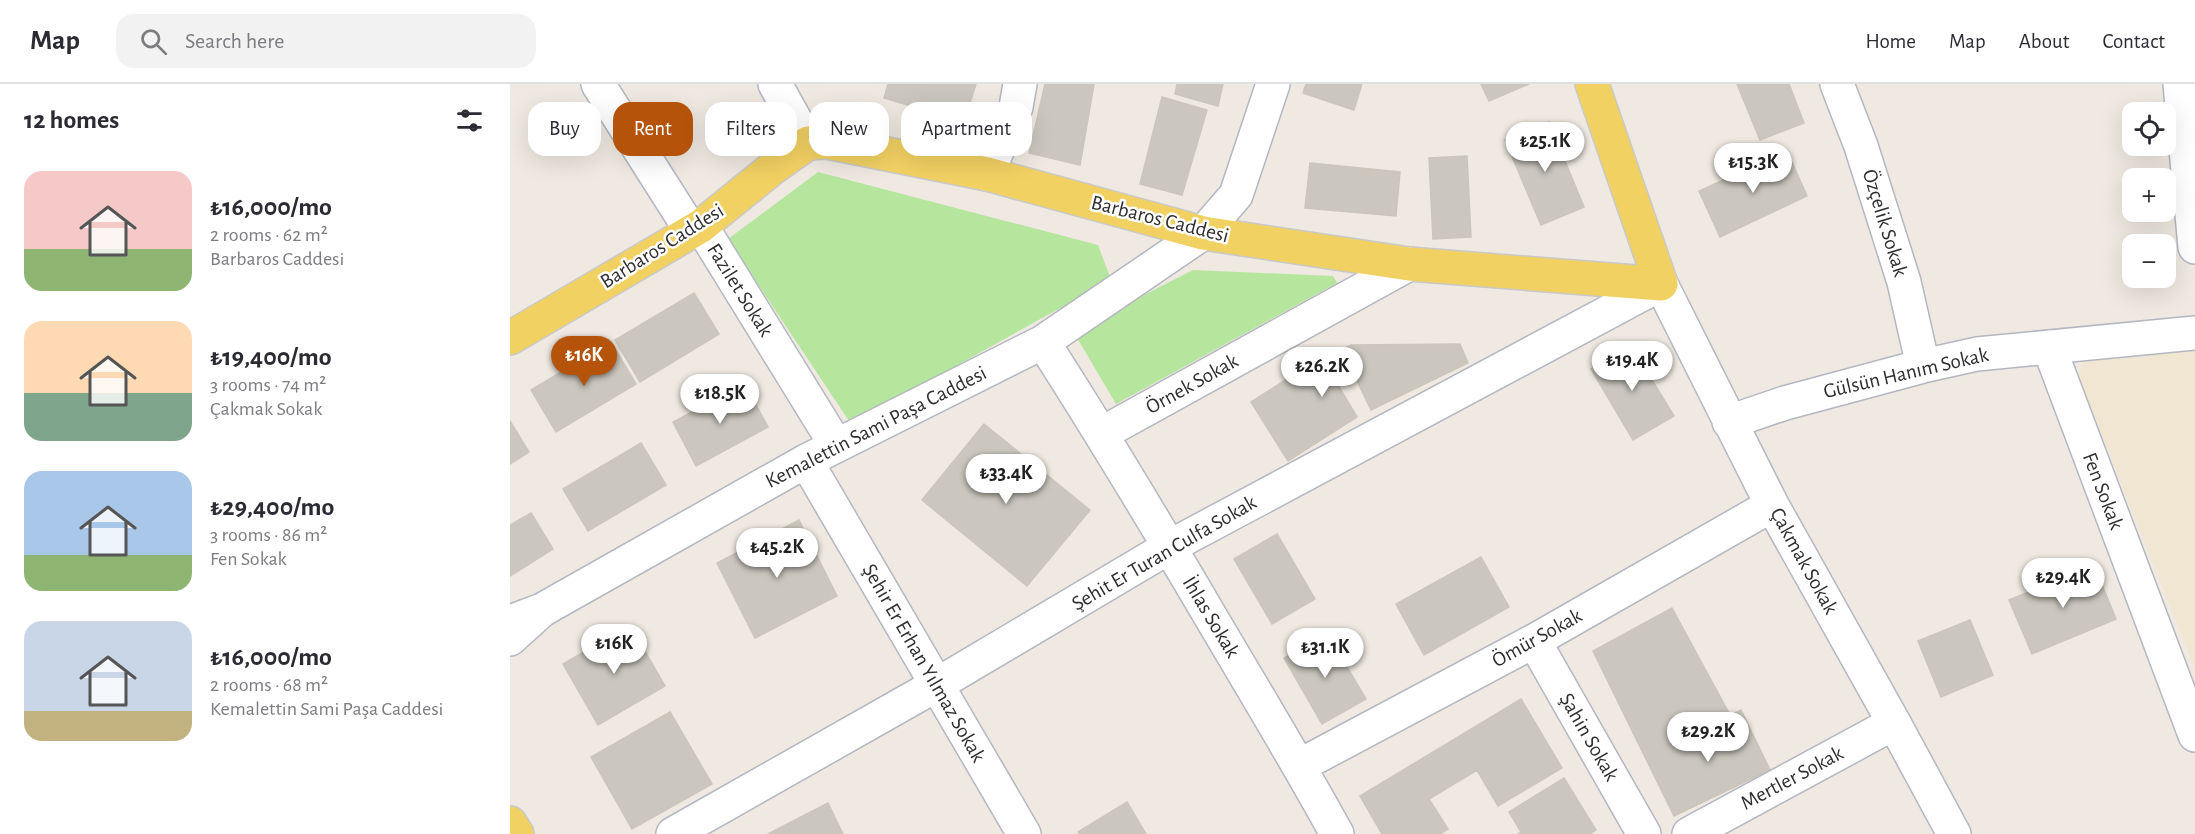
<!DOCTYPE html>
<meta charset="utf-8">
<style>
body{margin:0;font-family:"Alegreya Sans",sans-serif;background:#f2f2f3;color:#2b2b33;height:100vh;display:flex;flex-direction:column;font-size:22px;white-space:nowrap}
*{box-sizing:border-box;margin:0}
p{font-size:20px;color:#7c7c81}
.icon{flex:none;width:33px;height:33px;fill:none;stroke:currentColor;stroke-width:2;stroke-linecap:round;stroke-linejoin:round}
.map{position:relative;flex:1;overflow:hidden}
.sheet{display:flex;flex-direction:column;background:#fff;width:510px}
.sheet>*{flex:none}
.top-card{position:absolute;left:18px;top:18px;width:570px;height:54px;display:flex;gap:12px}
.buttons{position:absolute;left:1612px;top:18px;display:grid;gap:12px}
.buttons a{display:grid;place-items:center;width:54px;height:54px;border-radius:12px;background:#fff;box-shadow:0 6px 24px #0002;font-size:30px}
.price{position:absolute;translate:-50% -51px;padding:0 14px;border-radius:21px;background:#fff;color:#222;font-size:20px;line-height:39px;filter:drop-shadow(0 2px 3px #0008)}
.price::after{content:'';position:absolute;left:50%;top:36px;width:18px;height:14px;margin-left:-9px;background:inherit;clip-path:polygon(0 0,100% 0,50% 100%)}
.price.selected{background:#b45309;color:#fff}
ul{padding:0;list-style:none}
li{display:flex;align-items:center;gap:18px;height:150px;padding:0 24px}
li span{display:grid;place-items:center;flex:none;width:168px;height:120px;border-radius:18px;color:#555}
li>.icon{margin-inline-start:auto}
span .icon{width:72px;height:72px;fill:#fffc;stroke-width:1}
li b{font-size:26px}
h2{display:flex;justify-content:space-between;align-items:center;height:72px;padding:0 24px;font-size:26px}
.tag{padding:0 21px;border-radius:18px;background:#fff;box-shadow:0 6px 24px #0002;font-size:21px;line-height:54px}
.tag.selected{background:#b45309;color:#fff}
header{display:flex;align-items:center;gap:36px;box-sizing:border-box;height:84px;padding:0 30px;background:#fff;border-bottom:2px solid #e1e1e2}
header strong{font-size:28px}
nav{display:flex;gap:33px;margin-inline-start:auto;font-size:21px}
.search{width:420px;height:54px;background:#f2f2f3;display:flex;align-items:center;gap:15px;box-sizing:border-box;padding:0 21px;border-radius:18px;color:#7c7c81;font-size:22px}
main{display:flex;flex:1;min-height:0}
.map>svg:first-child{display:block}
</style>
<header>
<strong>Map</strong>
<div class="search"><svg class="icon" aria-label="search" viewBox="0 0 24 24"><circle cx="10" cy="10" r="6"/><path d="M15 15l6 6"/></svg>Search here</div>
<nav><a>Home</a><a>Map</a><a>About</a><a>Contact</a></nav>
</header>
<main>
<section class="sheet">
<h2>12 homes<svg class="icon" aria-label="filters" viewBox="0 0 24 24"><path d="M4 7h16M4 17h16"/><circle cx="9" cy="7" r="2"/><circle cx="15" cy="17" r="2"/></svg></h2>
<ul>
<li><span style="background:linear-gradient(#f6c9c9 65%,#8fb573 0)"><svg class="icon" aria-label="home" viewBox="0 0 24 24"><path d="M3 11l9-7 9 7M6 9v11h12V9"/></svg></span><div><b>₺16,000/mo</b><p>2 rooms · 62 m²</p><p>Barbaros Caddesi</p></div></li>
<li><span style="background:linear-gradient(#ffd9b3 60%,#7fa58c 0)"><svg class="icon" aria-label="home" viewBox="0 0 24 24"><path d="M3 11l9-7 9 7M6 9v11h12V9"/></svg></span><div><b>₺19,400/mo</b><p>3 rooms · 74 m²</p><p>Çakmak Sokak</p></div></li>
<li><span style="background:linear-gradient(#a9c7e8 70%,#8fb573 0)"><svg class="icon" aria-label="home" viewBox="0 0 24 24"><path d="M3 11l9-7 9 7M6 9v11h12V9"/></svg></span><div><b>₺29,400/mo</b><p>3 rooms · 86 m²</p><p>Fen Sokak</p></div></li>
<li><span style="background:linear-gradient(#c9d6e8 75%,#c2b280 0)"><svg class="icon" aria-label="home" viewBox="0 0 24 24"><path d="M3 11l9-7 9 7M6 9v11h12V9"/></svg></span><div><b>₺16,000/mo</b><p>2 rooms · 68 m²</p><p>Kemalettin Sami Paşa Caddesi</p></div></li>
</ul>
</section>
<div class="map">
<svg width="1685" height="750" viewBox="0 0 1685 750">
<rect width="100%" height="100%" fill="#efe9e1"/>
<path fill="#f0e6d1" d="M1685,264V585L1569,293L1573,273Z"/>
<path fill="#b6e59e" d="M308,88L588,161L601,196L341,340L218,155Z
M683,186L823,192L827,199L606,320L563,247Z"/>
<path fill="#cbc7bf" stroke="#cbc5ba" stroke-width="1.5" d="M378,0H466L454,38L374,14Z
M535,0H584L570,81L519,69Z
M667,0H713L708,22L665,10Z
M796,0H852L844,26L793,9Z
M971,0H1019L979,17Z
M1227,0H1279L1294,39L1250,56Z
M652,13L697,26L672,111L630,100Z
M1039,38L1074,123L1031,141L995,56Z
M1277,67L1297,112L1210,153L1189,107Z
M957,72L961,153L923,155L919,74Z
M800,79L890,88L886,132L795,124Z
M184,209L209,250L130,298L105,256Z
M101,258L126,300L46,348L21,306Z
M950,260L958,279L861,326L832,265L841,261Z
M1120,260L1164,332L1123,356L1081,285Z
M812,274L847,333L814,354L777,295Z
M777,295L814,354L778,377L741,318Z
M235,300L258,343L186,382L163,338Z
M0,337L19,368L0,380Z
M474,340L580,426L517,502L412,416Z
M131,359L156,401L78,447L53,405Z
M21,429L43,465L0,492V441Z
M289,436L327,512L245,554L207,479Z
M767,450L805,515L762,540L724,475Z
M971,473L999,523L914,571L886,520Z
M1584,481L1606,535L1522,570L1499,516Z
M1162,524L1220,631L1135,673L1083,567Z
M1460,536L1483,591L1431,613L1408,557Z
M120,541L155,602L88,641L53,580Z
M817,549L856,615L812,640L774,574Z
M1011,615L1052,684L988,722L967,686L919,715L938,745L930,750H872L850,712Z
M1231,626L1260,686L1164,732L1135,673Z
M160,628L202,700L122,745L81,673Z
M1054,694L1086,746L1080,750H1008L1011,748L999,728Z
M617,718L636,750H570L568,748Z
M318,719L333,750H258Z"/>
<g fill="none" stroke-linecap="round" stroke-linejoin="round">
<defs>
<path id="minor" d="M88,0L182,148
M265,0L298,59
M1327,0L1351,62L1394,198L1413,282
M1670,0L1685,163
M477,90L506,23L510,0
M191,142L326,361
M533,258C590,347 645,438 699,530C742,603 786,675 827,750
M1539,263L1685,651
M1219,338L1275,319L1413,282L1467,270L1685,249
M591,350L899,180
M296,377L514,750
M32,526L296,377L533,258L693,149L726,111L763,0
M0,538L32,526L0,555
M1024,557L1134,750
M789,682L1024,557L1262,421
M163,750L428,600L659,463L1151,200L1262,421L1384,639L1444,750
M1179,750L1384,639"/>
<path id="major" d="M0,254L191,142L264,83L298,59L317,58L477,90L693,149L899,180L1151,200L1082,0
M0,739L7,750"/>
</defs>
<use href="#minor" stroke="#b4b7c1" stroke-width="36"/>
<use href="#major" stroke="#c9c9c9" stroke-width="36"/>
<use href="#minor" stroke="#fff" stroke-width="33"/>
<use href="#major" stroke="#f2d163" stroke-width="33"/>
</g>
<g text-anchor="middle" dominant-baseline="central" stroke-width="5" stroke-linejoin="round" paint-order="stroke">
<g font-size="21" fill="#2e2e2e" stroke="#fff">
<text transform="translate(650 135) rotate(14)">Barbaros Caddesi</text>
<text transform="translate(1375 139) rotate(73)">Özçelik Sokak</text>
<text transform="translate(152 162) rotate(-32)">Barbaros Caddesi</text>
<text transform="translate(230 206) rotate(58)">Fazilet Sokak</text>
<text transform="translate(1396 289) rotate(-13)">Gülsün Hanım Sokak</text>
<text transform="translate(682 300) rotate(-29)">Örnek Sokak</text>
<text transform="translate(366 343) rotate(-27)">Kemalettin Sami Paşa Caddesi</text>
<text transform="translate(1593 407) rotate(69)">Fen Sokak</text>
<text transform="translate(654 469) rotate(-30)">Şehit Er Turan Culfa Sokak</text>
<text transform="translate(1294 477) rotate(61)">Çakmak Sokak</text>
<text transform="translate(701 533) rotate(59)">İhlas Sokak</text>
<text transform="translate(1027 554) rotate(-29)">Ömür Sokak</text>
<text transform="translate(414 579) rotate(60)">Şehir Er Erhan Yılmaz Sokak</text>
<text transform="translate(1079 653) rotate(60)">Şahin Sokak</text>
<text transform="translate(1282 694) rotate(-28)">Mertler Sokak</text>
</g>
</g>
</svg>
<div class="buttons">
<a><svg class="icon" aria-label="locate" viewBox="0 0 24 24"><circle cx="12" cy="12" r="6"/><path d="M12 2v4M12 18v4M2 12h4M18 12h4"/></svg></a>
<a>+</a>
<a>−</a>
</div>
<b class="price" style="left:1035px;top:89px">₺25.1K</b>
<b class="price" style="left:1243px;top:110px">₺15.3K</b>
<b class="price selected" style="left:74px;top:303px">₺16K</b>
<b class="price" style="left:1122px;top:308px">₺19.4K</b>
<b class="price" style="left:812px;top:314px">₺26.2K</b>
<b class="price" style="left:210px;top:341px">₺18.5K</b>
<b class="price" style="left:496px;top:421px">₺33.4K</b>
<b class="price" style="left:267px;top:495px">₺45.2K</b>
<b class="price" style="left:1553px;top:525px">₺29.4K</b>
<b class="price" style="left:104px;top:591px">₺16K</b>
<b class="price" style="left:815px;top:595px">₺31.1K</b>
<b class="price" style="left:1198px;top:679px">₺29.2K</b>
<div class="top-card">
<a class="tag">Buy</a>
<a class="tag selected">Rent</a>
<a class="tag">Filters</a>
<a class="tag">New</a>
<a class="tag">Apartment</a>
</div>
</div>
</main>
